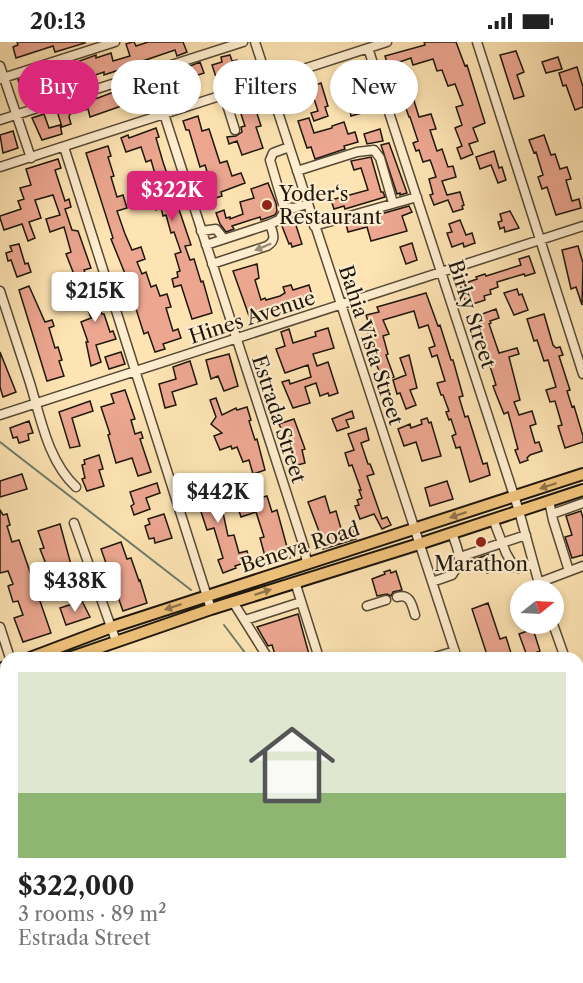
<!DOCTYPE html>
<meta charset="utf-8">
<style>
body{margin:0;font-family:"Libre Caslon Text",serif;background:#f2f2f2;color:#222;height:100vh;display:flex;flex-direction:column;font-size:22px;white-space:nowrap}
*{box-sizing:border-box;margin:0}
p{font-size:20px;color:#767676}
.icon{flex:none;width:33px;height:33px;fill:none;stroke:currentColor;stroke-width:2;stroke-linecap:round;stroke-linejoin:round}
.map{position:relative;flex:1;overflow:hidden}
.side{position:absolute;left:0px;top:610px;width:584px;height:332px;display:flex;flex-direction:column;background:#fff;border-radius:18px 18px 0 0;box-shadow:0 3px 9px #0003}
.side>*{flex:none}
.banner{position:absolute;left:18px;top:18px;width:548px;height:54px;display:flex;gap:12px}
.needle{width:39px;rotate:72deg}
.buttons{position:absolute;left:510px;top:538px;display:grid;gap:12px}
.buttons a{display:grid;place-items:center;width:54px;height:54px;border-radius:50%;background:#fff;box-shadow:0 3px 9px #0003;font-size:30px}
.price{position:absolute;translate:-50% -51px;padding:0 14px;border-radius:6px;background:#fff;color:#222;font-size:20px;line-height:39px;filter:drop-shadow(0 2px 3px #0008)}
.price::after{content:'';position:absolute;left:50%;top:36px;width:18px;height:14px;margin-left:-9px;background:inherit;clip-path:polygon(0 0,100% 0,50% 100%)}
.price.current{background:#db2777;color:#fff}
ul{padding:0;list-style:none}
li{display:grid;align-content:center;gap:12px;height:318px;padding:0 18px}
li span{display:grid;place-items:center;height:186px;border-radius:0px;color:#555}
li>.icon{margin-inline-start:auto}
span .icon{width:108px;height:108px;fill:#fffc;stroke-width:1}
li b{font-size:26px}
.pill{padding:0 21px;border-radius:27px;background:#fff;box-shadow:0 3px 9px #0003;font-size:21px;line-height:54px}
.pill.current{background:#db2777;color:#fff}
.status{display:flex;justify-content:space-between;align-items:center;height:42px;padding:0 30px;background:#fff;direction:ltr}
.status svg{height:16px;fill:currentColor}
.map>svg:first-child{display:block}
</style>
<div class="status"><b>20:13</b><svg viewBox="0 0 49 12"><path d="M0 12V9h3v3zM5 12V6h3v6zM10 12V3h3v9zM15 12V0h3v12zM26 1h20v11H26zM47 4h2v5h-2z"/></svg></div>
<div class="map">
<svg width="583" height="941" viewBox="0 0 583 941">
<rect width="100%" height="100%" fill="#fee4b3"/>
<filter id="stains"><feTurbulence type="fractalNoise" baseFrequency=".00333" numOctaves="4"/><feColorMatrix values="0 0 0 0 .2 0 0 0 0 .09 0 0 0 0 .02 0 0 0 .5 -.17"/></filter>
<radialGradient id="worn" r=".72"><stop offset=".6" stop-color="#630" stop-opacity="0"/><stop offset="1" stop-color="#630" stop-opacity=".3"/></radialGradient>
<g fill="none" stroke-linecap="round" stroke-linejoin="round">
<path stroke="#6c7c6b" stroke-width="2" d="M0,400L191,548
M224,583L249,616"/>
</g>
<path fill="#eda791" stroke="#1e170d" stroke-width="1.5" d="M17,0H84L85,1L55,10L53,4L16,16L13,5L18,3Z
M132,0H134L136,4L148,0H183L187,10L177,14L175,8L172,9L128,24L130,28L123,30L122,27L104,33V30L74,40L75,42L65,45L62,37L49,41L48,39L35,43L38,55L26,58L18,38L55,26V28L96,13V16L111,11L113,19L130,14L126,2Z
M424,0H456L465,24L467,23L485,81L473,86L478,99L469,102L473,112L461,117L457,106L462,104L455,86L462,83L456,65L463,63L455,42L448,44L442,28L437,29L433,17L413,23L411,16L388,24L385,14L425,3Z
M516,9L524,30L517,33L524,54L514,57L500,13Z
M230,13L232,19L237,18L240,24L235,26V28L216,35L212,23L222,20L221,15Z
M558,15L562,27L546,31L542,20Z
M200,20L204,31L192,35L193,41L185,43L188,52L173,57L172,54L158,58L157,55L144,59L139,43L149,40L152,50L171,43L167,31L190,26V24Z
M577,25L583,45V65L575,68L566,43L563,44L559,31Z
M410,33L415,48L411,49L419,75L431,72L436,87L430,88L437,109L442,107L448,125L453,124L456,135L442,139L447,153L460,150L464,163L462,164L463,167L453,170L448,158L434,163L430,153L433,152L429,137L436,135L432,123L430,118L423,120L419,108L416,109L413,101L418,99L410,75H409L401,52L399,53L397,45L404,43L402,36Z
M321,41L328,64L325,65L328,74L314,79L311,71L318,69L310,45Z
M366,41L372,62L368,63L369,69L351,74L350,68L356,66L355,61L362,59L358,44Z
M119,48L121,54L124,53L127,62L90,75L88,67L70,72L69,75L71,82L62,85L57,69L70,64L69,63L81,59L82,62Z
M253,59L261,84L256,85L263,106L242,113L237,99L229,102L227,95L236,94L242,90L241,85L245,84L238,63Z
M44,72L49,86L60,83L62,92L42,98L32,76Z
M198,74L202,89L209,87L220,121L227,119L232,134L241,131L245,141L221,150L222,154L207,159L205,152L213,149L205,123L200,125L189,88H186L183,79Z
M309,76L314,91L332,86V84L344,80L348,92L355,90L358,100L344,104L345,107L315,117L311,105L307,106L298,79Z
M156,86L159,95L156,96L163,120L191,203L185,204L190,218L194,217L201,240L203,239L212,271L192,277L181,243L174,245L172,237L178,235L177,230L180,229L175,212L181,210L174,190L171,191L166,173L163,174L161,166L156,168L153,158L150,159L145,146L149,144L146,135L155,132L151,118L146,120L141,105L126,110L121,96L128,93L129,96Z
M380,87L383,99L367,102L364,92Z
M13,89L18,106L3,111L0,93Z
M544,93L551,113L555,112L560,127L567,125L571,137L566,138L572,159L579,157L581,166L556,173L547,145L542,147L538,135L543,133L536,110L534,111L529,98Z
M389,101L407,151L400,153V151L397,152L381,103Z
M108,104L111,114L108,115L114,134L111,135L117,155L123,153L127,166L117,169L125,192L132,208L141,205L145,217L137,220L142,232L146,230L151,245L156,243L160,254L167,252L171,265L166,266L173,289L178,287L181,296L163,302L165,307L155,310L148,290L144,292L129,245L130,244L111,197L113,196L86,111Z
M494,109L499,126L502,125L506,138L498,141L491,123L480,127L476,115Z
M371,115L381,150H383L385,155L345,167L344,164L334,167L331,158L368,148L361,126L354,128L351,119Z
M58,117L61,126L55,128L65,159L69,157L71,165L65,167L72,188L78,189L91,226L84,228L85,231L75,235L66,212L71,210L64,185L50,190L46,177L60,173L53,153L35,158L41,176L29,180L35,196L28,199L22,182L4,188L0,176V174L21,167L18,159L24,157L20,146L31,143L26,127Z
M268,141L276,161L277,169L275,173L261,178L260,175L232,184L234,187L226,190L220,182L216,171L224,168L226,176L230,175V177L243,172L240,160L254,156L251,147Z
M409,164L412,170L402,174L407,189L371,199L367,185L348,190L346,182Z
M510,169L519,186L505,190L504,185L500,187L498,180L502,179L500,172Z
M293,174L302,202L292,205L291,201L289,202L282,184L288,176Z
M460,178L466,193L472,191L475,201L464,205L463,201L452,205L447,191L452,190L449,182Z
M412,201L417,218L406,222L400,205Z
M19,202L25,222L28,221L31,230L17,235L11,218L8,219L6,211L12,209L10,204Z
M578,204L583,221L582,263L576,245L571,247L562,208Z
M529,214L535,231L525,234L524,232L497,240L498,245L490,248L491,252L484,254L485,258L467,264L460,243L477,237L476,235L485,232L486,234L521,223L519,217Z
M257,222L259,236L255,238L261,258L265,256L266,258L280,254L285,251L283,245L291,243L293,248L309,243L312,253L282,262L283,266L275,268L274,265L249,274L233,229Z
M96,241L98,250L95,251L102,272H104L110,290L113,289L116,297L96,303L101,320L91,324L86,300H88L81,280L91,276L83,254L79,256L76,247Z
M29,244L45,280L52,278L54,284L49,286L55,306L58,305L62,318L59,319L64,334L47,339L19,248Z
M517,247L519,253L522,252L528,268L514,273L504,251Z
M426,251L438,284L440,283L451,318H453L463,354L459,355L465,375L468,374L483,422L487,421L490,433L470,440L460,405L456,406L452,394L456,392L451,377L449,378L446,370L449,369L443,353H441L437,341L445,339L437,313L432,315L429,306L435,304L428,283L419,286L414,269L383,278L389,292L383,294L388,312L386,313L394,335L383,339L370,306L373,305L368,290L371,289L366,273L379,270L377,265Z
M496,267L499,276L490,279L491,281L489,282L499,311L517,306L519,312L509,315L520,358L514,360L519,373L532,369L536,382L530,384L535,401L539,400L542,409L530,413L527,416L528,418L520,421L515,408L518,407L508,370L504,372L496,352L493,344L496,343L489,321L486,322L482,309L486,308L474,275Z
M544,272L553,303L556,306L560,305L563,313L559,314L570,348L567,349L572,365L574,364L583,394V400L565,406L558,384L562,383L555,359L550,360L546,348L556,345L548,318L544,319L537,298L534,299L527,277Z
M328,286L334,306L313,312L317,324L328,320L338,351L329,354L328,351L320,354L316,341L305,345L310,361L293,366L282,340L289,338L290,342L311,335L308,323L285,331L276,307L285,304L281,290L289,287L293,301L316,294L315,290Z
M0,310L16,350L3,355L0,345Z
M121,310L125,322L109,327L105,315Z
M229,312L238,344L224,349L218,334L211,337L206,318Z
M409,313L417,346L410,348L416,363L406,367L400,351L397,352L393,338L406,333L400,316Z
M190,319L197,342L172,350L176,363L165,366L159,342L176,337L173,325Z
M125,348L135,377L131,378L135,392L141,390L143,396L140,397L151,430L138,434L132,416L116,421L108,393L110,392L101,365L114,361L111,352Z
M216,356L222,373L236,366L237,368L247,365L251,378L249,379L255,398L257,397L265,428L253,432L249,418L243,420L237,405L232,407L231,404L220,408L214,394L222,391L211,382L216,375L210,358Z
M90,359L93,369L72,376L80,404L70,406L59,370Z
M352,369L354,376L346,378L349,385L337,389L332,377Z
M427,376L429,381L431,380L441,414L422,419L416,400L404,404L398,387L410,382L411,386L422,382L421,378Z
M294,377L305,407L302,408L305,421L294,424L288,402L279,382Z
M29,379L33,391L28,392L29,398L19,401L17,395L13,396L10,386Z
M366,386L369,398L361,401L368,422H370L374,432L367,434L382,477L387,475L391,483L382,487L374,472L360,477L355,464L359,463L357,458L362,456L359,448H361L352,423L349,424L345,411L354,408L348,392Z
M99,413L103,427L99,428L104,444L87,449L82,437L85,436L82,423L85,422L84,418Z
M22,432L27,447L0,455V439Z
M211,432L216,447L211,449L218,468L222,466L228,494L234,493L239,511L247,509L250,519L235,524L236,526L223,531L218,518L223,516L214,486L207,488L191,439Z
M447,439L453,457L430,464L425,446Z
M157,441L160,451L146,456L150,467L134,473L131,464L134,462L130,450Z
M267,454L272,470L277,468L290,516L280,519L279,515L266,518L260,496L264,495L256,470L241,475L237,463Z
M325,454L330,471L336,469L342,490L353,487L356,497L323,507L318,493L320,492L308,460Z
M0,468L3,473L7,472L10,483L7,484L12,500L19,498L51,591L23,600L14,576L23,573L18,559L13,560L8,544L13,542L8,529L0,531Z
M581,469L583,476V513L572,516L565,495L572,493L566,474Z
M164,472L172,496L155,501L154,496L149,497L145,484L150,482L148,477Z
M60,482L73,530L52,537L40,507L44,506L38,489Z
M121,500L127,517L131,516L139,539L140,538L147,561L123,569L101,507Z
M490,512L496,528L487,531L486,527L477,530L472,518Z
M390,528L391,531L396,529L402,548L393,550L391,554L387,552L377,554L372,537L385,532L384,530Z
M82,559L90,575L66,583L60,566Z
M488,561L500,597L506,595L511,611L503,614L504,616H488L472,567Z
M298,572L310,616H276L272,603L268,604L257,585Z
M533,587L540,609L527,614L519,592Z"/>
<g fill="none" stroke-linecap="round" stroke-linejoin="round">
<defs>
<path id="minor" d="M255,0L457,616
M477,0L583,332
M368,6L519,469L541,549
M0,24L31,116
M0,37L115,0
M224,53L235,88
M164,72L304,505L307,521
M0,78L243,0
M64,105L211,567
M0,125L387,0
M297,129L357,110L374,108L380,116L393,161
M285,165L294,166L307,162
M314,184L417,155
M201,189L216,187L224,197
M206,203L270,182
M212,222L267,204C277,198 273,192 270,182L279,178L285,169L270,118L273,111L289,105
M0,249C10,280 20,310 30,341C41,377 48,419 76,445
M0,373L583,184
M549,459L553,478L569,529
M552,472L583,461
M493,477L506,511L514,525L518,526L532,522
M74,481L116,599
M460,515L526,493
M295,540L319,616
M432,540L452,533C464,516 458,509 452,491
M538,541L583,524
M397,555C410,551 412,563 415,573
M233,560L268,616
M367,564L386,558
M245,578L301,560
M553,582L565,616
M0,585L10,616
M432,616L455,609
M578,651L583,666
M578,692L583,690
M0,715L6,713
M0,836L6,835
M578,857L583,855
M0,900L6,898
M578,921L583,919
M157,936L158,941
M226,936L228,941
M565,936L566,941
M89,941L105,936
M365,941L374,936
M535,941L544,936"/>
<path id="major" d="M30,616L112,585L583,432
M69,616L211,567L419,502L583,448
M0,627L6,625
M0,641L6,639"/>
</defs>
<use href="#minor" stroke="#564a36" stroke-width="11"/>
<use href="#major" stroke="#1e170d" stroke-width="14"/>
<use href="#minor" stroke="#feedce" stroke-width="8"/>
<use href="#major" stroke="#efc27a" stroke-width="10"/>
</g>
<defs><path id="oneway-solid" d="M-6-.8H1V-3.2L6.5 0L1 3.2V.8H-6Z" transform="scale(1.5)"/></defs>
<use fill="#998d77" href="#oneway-solid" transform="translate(263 205) rotate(157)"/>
<g fill="#917549">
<use href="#oneway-solid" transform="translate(548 444) rotate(162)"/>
<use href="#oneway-solid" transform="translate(458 473) rotate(162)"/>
<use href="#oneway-solid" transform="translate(263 550) rotate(-18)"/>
<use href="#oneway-solid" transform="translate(173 565) rotate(162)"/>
</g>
<g fill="#8f2418" stroke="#feedce" stroke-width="2">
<circle cx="267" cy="163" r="6"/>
<circle cx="481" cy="500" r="6"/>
</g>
<g text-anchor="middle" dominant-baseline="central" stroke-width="4.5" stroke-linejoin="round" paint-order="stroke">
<g font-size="20" fill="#1e170d" stroke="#feedce" text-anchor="start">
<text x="279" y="152">Yoder‘s<tspan x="279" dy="23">Restaurant</tspan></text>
<text x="481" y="522" text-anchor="middle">Marathon</text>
</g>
<g font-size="20" fill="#1e170d" stroke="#feedce">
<text transform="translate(472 272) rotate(72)">Birky Street</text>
<text transform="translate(252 275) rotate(-18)">Hines Avenue</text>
<text transform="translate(371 303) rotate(72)">Bahia Vista Street</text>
<text transform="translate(279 377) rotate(72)">Estrada Street</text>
<text transform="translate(300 505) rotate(-18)">Beneva Road</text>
</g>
</g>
<rect width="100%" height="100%" filter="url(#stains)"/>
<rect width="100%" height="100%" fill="url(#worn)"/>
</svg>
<div class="buttons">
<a><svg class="needle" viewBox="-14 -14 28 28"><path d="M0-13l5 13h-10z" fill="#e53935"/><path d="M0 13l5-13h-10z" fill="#767676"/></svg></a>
</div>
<b class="price current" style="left:172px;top:180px">$322K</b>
<b class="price" style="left:95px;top:281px">$215K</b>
<b class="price" style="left:218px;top:482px">$442K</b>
<b class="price" style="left:75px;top:571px">$438K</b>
<div class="banner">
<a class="pill current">Buy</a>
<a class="pill">Rent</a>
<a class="pill">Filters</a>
<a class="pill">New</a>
</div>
<section class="side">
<ul>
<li><span style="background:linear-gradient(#dfe7d0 65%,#8fb573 0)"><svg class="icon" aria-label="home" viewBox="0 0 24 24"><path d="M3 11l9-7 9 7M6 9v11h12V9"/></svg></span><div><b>$322,000</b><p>3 rooms · 89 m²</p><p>Estrada Street</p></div></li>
</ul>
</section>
</div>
